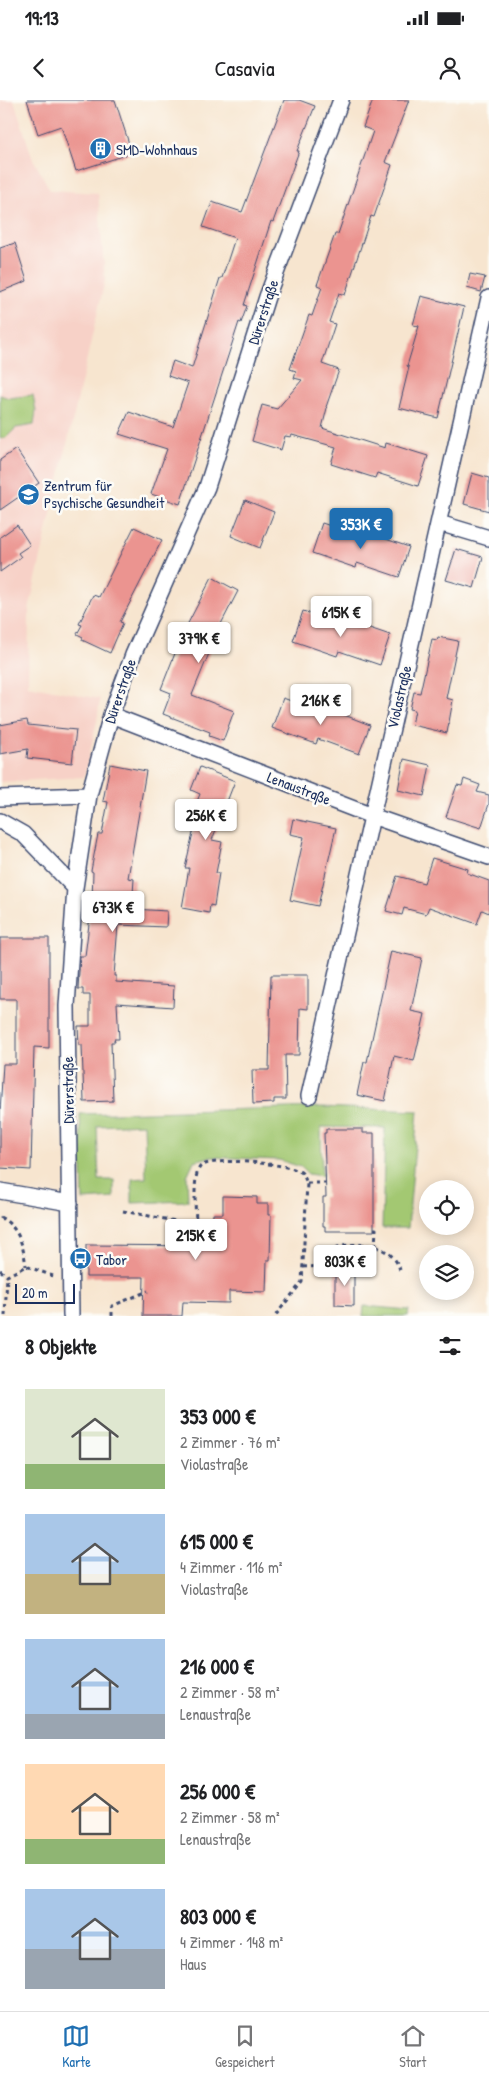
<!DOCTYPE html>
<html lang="de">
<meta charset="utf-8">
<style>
body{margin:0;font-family:"Patrick Hand",sans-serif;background:#f2f2f2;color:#202124;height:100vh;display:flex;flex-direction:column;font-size:19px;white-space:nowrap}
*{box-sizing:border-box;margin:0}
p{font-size:16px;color:#757577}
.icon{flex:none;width:28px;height:28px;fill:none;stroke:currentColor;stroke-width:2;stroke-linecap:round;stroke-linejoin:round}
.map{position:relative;height:1216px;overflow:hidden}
.sheet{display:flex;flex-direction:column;background:#fff;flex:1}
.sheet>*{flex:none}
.buttons{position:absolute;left:419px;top:1080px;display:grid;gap:10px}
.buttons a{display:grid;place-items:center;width:55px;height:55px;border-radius:50%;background:#fff;box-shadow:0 2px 12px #0003;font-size:25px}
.scale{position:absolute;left:15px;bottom:12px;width:60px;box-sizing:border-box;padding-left:5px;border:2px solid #1b2f5e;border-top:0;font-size:14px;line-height:18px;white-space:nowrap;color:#1b2f5e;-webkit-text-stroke:4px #fdfcf7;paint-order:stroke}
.price{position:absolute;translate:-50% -42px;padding:0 11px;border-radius:5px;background:#fff;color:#222;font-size:16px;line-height:32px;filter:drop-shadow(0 1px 2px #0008)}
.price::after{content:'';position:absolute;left:50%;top:30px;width:15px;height:11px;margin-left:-8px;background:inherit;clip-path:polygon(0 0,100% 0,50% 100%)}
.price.selected{background:#1f6fb2;color:#fff}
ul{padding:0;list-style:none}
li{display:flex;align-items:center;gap:15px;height:125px;padding:0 25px}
li span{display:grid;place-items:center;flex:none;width:140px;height:100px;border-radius:0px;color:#555}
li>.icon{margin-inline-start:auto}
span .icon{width:60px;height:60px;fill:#fffc;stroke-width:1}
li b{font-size:21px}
h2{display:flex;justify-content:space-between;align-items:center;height:60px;padding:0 25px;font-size:21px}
.status{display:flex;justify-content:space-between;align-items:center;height:35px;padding:0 25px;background:#fff;direction:ltr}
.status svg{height:14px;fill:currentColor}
header{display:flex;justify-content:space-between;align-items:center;height:65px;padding:0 25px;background:#fff;font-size:22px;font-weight:600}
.dock{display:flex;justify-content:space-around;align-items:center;height:70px;border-top:1px solid #e0e0e0;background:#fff;font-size:14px;color:#757577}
.dock a{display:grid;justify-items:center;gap:2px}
.dock .selected{color:#1f6fb2}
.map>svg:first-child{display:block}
</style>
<div class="status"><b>19:13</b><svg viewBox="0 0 49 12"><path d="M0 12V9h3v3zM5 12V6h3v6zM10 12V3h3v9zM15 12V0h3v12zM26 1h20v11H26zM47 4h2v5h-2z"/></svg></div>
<header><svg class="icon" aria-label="back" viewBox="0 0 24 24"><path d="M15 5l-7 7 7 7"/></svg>Casavia<svg class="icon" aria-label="person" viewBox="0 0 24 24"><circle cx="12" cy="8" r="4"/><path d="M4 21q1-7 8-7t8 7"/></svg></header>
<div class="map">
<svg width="489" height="1216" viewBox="0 0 489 1216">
<rect width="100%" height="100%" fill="#fdfcf7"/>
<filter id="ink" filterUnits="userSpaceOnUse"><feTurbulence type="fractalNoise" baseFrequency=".02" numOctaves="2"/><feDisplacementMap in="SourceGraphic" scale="10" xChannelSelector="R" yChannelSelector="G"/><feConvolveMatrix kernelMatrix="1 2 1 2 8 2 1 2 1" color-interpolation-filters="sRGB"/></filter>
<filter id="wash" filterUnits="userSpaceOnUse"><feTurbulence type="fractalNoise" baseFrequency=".0096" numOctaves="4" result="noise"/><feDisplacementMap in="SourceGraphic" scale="20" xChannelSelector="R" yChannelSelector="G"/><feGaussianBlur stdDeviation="1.12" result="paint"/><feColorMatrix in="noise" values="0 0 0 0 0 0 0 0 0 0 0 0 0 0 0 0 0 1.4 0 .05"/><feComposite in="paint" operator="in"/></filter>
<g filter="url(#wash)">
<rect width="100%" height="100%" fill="#f7e5cf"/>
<path fill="#f7d1c7" d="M0,0H14L32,57L50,90L98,93L105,180L29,509L28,585L100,599L97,621L84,677L0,682Z"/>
<path fill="#a3c872" stroke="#5f7c68" d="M0,295L9,298L33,295L36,311L34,325L16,328L6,338L0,339Z
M322,1007L418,1011L408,1128H382L385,1028L321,1027L322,1076L308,1074L301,1067L279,1060L210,1057L194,1061L187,1076L188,1101L132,1103V1079L146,1078L144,1024L97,1026L99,1080H114V1098L83,1100L80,1014Z
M364,1206L409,1210L408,1216H363Z"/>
<g id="blocks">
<path fill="#eb9490" d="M27,0H115L132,53L76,71L61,26L38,34Z
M284,0H299L315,6L297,51H299L273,122L271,121L244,205L247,206L241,223L239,222L180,404L151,394L167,349L119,334L129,312L173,327L188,283L168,276L173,261L192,268L220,178H222L235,138L203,127L212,102L242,112Z
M373,0H409L385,62L392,65L374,117L371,116L345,195L339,193L329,222L335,224L322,264L339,270L326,307L327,308L322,328L385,348L386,343L428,356L418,386L377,373L375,378L331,364L336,347L292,335L291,337L285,336L281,350L252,341L262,305L277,309L302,280L294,278L296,271L290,269L309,215L312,216L322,187L317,185L335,134H338L373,31L363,27Z
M15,143L27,181L0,192V148Z
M470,174L485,177L481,192L467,188Z
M421,196L464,207L438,318L399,308L409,267L407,266L419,226L413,225Z
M16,349L39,383L0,410V360Z
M472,373L489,378V411L464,404Z
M245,400L274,412L260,448L231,436Z
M322,423L366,438L368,433L409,447L399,477L357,463L356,468L312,453Z
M17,425L30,445L18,453L21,457L0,472V437Z
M134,427L162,440L120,522L123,523L110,553L82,540L83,537L77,534L82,525L79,524L93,495L99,497Z
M456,449L483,457L474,488L446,480Z
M212,477L238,491L221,524L192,595L234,611L223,641L209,636L210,632L163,614L171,593L161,589L183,533Z
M303,511L347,526L349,521L390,535L380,565L339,551L337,556L293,541Z
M438,537L458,541L446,598L453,600L447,633L412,625L415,610L410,609L414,592L420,593L432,539L437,540Z
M283,598L327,614L329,609L370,625L359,654L318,639L316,644L272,628Z
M27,620L28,625L76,630L72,663L27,658L28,649L0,654V625Z
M404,659L430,665L424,696L398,690Z
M110,664L146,671L128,778L134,779L132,809L167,811L166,827L118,825L114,876H116V882L174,886L173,907L117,903L119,939H114L115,942H111L113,1001L84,1002L82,945H79L78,926H90V895H83V889H78L80,856H85L92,800L93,772L91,771L98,734H102L108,702L103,701Z
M200,667L235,681L212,740L222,742L216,773H219L214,806L210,805L209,813L182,808L189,768H185L198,711L194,709L200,694L191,690Z
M464,679L480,685L477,692L489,695V704L481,728L446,717L457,685L462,686Z
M293,719L336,728L318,806L290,800L304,737L290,734Z
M432,758L468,769L467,773L489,781V813L482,810L477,824L429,807L426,814L404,808L402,815L386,811L397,776L424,783Z
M0,838H49V948L34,947L31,1070L0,1068V1011L3,964H16V899H0Z
M391,851L422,858L411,911L425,914L414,961L394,956L385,1001L357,995L364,962H367Z
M271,875H308V909L300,908L299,955H285L286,999H274V1003L253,1004L252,970H269Z
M326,1029H363V1033H374V1131H325V1126H323V1097H326L324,1033H326Z
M223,1096L257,1097V1104H268V1115H271L270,1160H267L266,1192L229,1191V1203L183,1202L182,1216H143L144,1177H86V1145L208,1146V1136H212L213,1114H223Z
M335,1168H354V1206L335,1205Z"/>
</g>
</g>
<g filter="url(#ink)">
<use href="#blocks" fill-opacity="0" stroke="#3c4a6f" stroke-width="1"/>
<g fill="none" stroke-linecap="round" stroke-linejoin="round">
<defs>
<path id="street" d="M439,423L489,438
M111,615L372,716L489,757
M0,698L89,695
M0,721L23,734L75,788
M309,996L489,198
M0,1091L70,1103
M71,1216L67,906L75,788L89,695L111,615L133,555L207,387L267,197L341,0"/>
</defs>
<use href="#street" stroke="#3c4a6f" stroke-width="18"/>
<path stroke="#3c4a6f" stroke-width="3" stroke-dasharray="4 4" stroke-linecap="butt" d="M307,1083H326
M123,1111L196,1125L208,1144
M0,1117C20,1128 23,1146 26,1166
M196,1125C196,1111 192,1077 200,1067C209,1056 291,1063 302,1073C304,1076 306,1081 307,1083L302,1182L275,1216
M374,1129H376L375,1146
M303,1167L331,1166V1153L335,1148C357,1141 392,1143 400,1170
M0,1170L7,1176L26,1166L53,1176
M5,1216L7,1176
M112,1216V1206L148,1191"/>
<use href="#street" stroke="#fff" stroke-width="15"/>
</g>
</g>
<defs>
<symbol id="building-disc" viewBox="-11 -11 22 22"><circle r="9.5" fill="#1f6fb2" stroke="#fdfcf7"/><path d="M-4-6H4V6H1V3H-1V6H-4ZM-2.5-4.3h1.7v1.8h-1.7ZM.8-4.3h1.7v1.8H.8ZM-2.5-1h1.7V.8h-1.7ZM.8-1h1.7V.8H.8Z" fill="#fff"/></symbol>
<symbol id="university-disc" viewBox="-11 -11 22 22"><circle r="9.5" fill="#1f6fb2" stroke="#fdfcf7"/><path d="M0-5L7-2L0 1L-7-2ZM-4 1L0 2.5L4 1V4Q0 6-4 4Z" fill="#fff"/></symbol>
<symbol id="bus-disc" viewBox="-11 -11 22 22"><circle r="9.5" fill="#1f6fb2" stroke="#fdfcf7"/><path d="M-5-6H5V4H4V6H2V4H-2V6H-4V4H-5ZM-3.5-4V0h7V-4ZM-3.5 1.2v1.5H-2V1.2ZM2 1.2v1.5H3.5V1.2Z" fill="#fff"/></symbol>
</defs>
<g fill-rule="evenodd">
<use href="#building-disc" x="88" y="36" width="25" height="25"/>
<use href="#university-disc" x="16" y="382" width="25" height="25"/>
<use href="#bus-disc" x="68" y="1146" width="25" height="25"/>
</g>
<g text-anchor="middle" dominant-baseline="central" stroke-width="5" stroke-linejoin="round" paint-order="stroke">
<g font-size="15" fill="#1b2f5e" stroke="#fdfcf7" text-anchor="start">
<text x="116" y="49">SMD-Wohnhaus</text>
<text x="44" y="385">Zentrum für<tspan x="44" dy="17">Psychische Gesundheit</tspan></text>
<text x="96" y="1159">Tabor</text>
</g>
<g font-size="15" fill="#1b2f5e" stroke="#fdfcf7">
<text transform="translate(263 212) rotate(-72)">Dürerstraße</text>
<text transform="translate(120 591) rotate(-71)">Dürerstraße</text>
<text transform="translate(399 597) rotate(-77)">Violastraße</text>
<text transform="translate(299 688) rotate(21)">Lenaustraße</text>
<text transform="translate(68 990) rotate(-91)">Dürerstraße</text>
</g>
</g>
</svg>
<div class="buttons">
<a><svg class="icon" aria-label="locate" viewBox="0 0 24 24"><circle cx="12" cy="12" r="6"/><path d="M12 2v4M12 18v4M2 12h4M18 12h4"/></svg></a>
<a><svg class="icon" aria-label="layers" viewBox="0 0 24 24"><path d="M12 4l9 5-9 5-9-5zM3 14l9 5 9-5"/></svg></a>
</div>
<div class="scale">20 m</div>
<b class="price selected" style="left:361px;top:450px">353K €</b>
<b class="price" style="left:341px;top:538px">615K €</b>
<b class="price" style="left:199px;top:564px">379K €</b>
<b class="price" style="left:321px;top:626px">216K €</b>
<b class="price" style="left:206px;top:741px">256K €</b>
<b class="price" style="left:113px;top:833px">673K €</b>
<b class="price" style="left:196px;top:1161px">215K €</b>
<b class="price" style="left:345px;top:1187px">803K €</b>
</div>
<section class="sheet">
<h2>8 Objekte<svg class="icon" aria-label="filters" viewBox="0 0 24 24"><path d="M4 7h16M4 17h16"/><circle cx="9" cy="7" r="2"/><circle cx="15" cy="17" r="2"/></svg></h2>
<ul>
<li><span style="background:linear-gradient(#dfe7d0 75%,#8fb573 0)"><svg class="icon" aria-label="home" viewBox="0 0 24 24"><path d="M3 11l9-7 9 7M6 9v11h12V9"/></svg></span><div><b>353 000 €</b><p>2 Zimmer · 76 m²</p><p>Violastraße</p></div></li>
<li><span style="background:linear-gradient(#a9c7e8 60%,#c2b280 0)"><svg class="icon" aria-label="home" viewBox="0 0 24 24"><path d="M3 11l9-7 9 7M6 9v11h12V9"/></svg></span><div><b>615 000 €</b><p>4 Zimmer · 116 m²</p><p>Violastraße</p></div></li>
<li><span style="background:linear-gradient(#a9c7e8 75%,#9aa5b1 0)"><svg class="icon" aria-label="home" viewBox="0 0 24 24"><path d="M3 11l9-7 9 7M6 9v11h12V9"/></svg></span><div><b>216 000 €</b><p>2 Zimmer · 58 m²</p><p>Lenaustraße</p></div></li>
<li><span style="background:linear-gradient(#ffd9b3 75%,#8fb573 0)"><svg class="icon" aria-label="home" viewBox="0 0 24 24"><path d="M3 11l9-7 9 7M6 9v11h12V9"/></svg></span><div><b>256 000 €</b><p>2 Zimmer · 58 m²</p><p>Lenaustraße</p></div></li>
<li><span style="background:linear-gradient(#a9c7e8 60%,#9aa5b1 0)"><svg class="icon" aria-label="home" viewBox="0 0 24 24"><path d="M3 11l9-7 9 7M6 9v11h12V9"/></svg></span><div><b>803 000 €</b><p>4 Zimmer · 148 m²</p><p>Haus</p></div></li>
</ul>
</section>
<nav class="dock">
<a class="selected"><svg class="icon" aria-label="map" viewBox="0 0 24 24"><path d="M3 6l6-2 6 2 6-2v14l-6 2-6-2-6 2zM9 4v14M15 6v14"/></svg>Karte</a>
<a><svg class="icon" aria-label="saved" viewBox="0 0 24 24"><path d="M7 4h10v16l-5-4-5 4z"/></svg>Gespeichert</a>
<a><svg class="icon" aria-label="home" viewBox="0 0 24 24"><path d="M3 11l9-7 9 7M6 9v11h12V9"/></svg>Start</a>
</nav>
